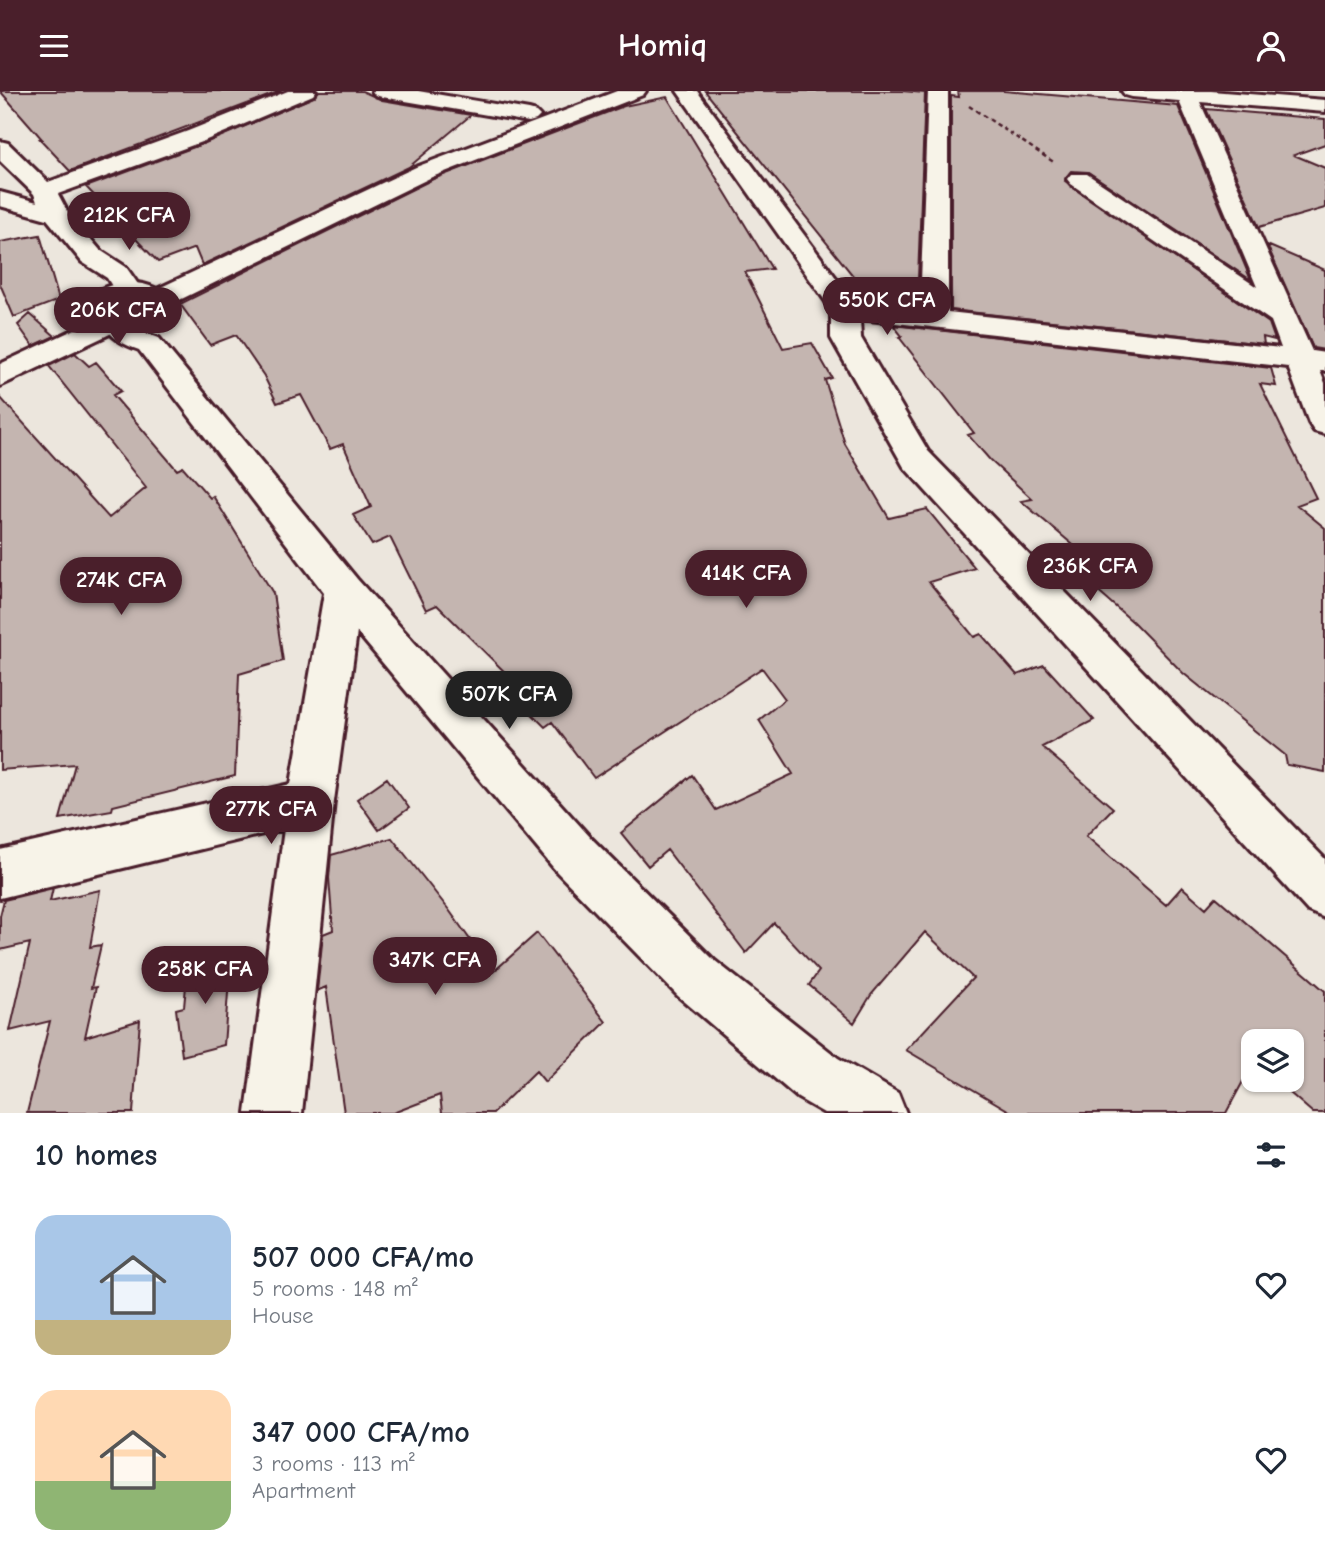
<!DOCTYPE html>
<meta charset="utf-8">
<style>
body{margin:0;font-family:"Comic Neue",sans-serif;background:#f2f2f3;color:#1f2937;height:100vh;display:flex;flex-direction:column;font-size:26px;white-space:nowrap}
*{box-sizing:border-box;margin:0}
p{font-size:23px;color:#747a83}
.icon{flex:none;width:38px;height:38px;fill:none;stroke:currentColor;stroke-width:2;stroke-linecap:round;stroke-linejoin:round}
.map{position:relative;height:1022px;overflow:hidden}
.panel{display:flex;flex-direction:column;background:#fff;flex:1}
.panel>*{flex:none}
.tools{position:absolute;left:1241px;top:938px;display:grid;gap:14px}
.tools a{display:grid;place-items:center;width:63px;height:63px;border-radius:14px;background:#fff;box-shadow:0 2px 5px #0004;font-size:35px}
.price{position:absolute;translate:-50% -60px;padding:0 16px;border-radius:24px;background:#4a1f2b;color:#fff;font-size:23px;line-height:46px;filter:drop-shadow(0 2px 4px #0008)}
.price::after{content:'';position:absolute;left:50%;top:42px;width:21px;height:16px;margin-left:-10px;background:inherit;clip-path:polygon(0 0,100% 0,50% 100%)}
.price.on{background:#222;color:#fff}
ul{padding:0;list-style:none}
li{display:flex;align-items:center;gap:21px;height:175px;padding:0 35px}
li span{display:grid;place-items:center;flex:none;width:196px;height:140px;border-radius:21px;color:#555}
li>.icon{margin-inline-start:auto}
span .icon{width:84px;height:84px;fill:#fffc;stroke-width:1}
li b{font-size:30px}
h2{display:flex;justify-content:space-between;align-items:center;height:84px;padding:0 35px;font-size:30px}
header{display:flex;justify-content:space-between;align-items:center;height:91px;padding:0 35px;background:#4a1f2b;color:#fff;font-size:32px;font-weight:700}
.map>svg:first-child{display:block}
</style>
<header><svg class="icon" aria-label="menu" viewBox="0 0 24 24"><path d="M4 6h16M4 12h16M4 18h16"/></svg>Homiq<svg class="icon" aria-label="person" viewBox="0 0 24 24"><circle cx="12" cy="8" r="4"/><path d="M4 21q1-7 8-7t8 7"/></svg></header>
<div class="map">
<svg width="1325" height="1022" viewBox="0 0 1325 1022">
<rect width="100%" height="100%" fill="#ece6dd"/>
<filter id="ink" filterUnits="userSpaceOnUse"><feTurbulence type="fractalNoise" baseFrequency=".0143" numOctaves="2"/><feDisplacementMap in="SourceGraphic" scale="14" xChannelSelector="R" yChannelSelector="G"/><feConvolveMatrix kernelMatrix="1 2 1 2 8 2 1 2 1" color-interpolation-filters="sRGB"/></filter>
<g filter="url(#ink)">
<path fill="#c4b5b0" stroke="#4a1f2b" stroke-width="2" d="M0,0H281L70,80L40,48H42Z
M319,0H362L382,9L471,24L409,76L202,174L195,157L158,171L86,96L205,52L314,6Z
M705,0H902L925,2L917,215L874,211Z
M958,0H1004L1178,15L1251,189L1088,81L1071,80L1065,90L1269,232L1275,249L1263,246L1264,253L951,219V5L959,6Z
M667,6L772,178L745,181L783,257L812,252L832,287L825,289L845,353L889,427L927,418L975,477L929,491L974,546L981,543L1017,584L1044,574L1094,629L1042,656L1113,717L1086,745L1166,814L1182,796L1206,817L1216,806L1325,900V1022H1313L1275,989H1292V950H1253V972L1226,1022H1013L906,959L973,887L925,841L871,904L854,932L809,894L819,880L774,832L746,862L667,759L648,775L621,742L692,684L716,719L793,683L759,629L785,608L762,577L594,687L552,631L545,636L520,611L529,605L437,514L426,519L390,446L372,454L353,424L371,416L343,353L330,358L301,304L277,312L264,285L236,244L210,254L180,213L433,88L624,15Z
M1206,18L1325,28V53L1294,64L1325,77V117L1259,136Z
M40,144L59,209L14,226L0,193V151Z
M1267,154L1325,179V259L1313,257Z
M30,223L55,245L33,255L18,234Z
M893,234L1271,277L1276,295L1260,293L1316,407L1297,414L1325,437V681L1287,674L1285,664L1183,582L1133,531L1073,479L1091,469L1021,410L1032,408L990,369L968,344L974,342L899,246L902,245Z
M75,262L89,275L96,271L121,300L113,304L177,379L183,376L210,407L213,405L273,502L283,570L239,583L235,685L113,715L112,719L60,728L75,673L0,679V306L109,427L146,397L49,275Z
M387,687L409,717L379,739L357,708Z
M392,747L449,819L493,881L537,842L606,931L545,991L536,980L493,1022H442L440,1004L393,1022H344L326,896L317,900L323,843L333,839L329,787L331,764Z
M53,797L50,810L100,799L90,856L101,854L91,897L96,896L85,946L140,929L133,1022H27L50,930L10,940L30,852L0,859V825L4,809Z
M231,863L224,954L182,965L176,918L184,916L188,874Z"/>
<g fill="none" stroke-linecap="round" stroke-linejoin="round">
<defs>
<path id="minor" d="M288,0H316L313,4L204,50L58,103L67,120L100,159L126,176L142,199L138,205L128,207L118,205L107,187L82,171L47,128L0,115V101L37,111L34,103L0,70V50L8,52L48,91L188,40Z
M372,0H418L529,19L536,21L540,25L536,29L529,31L382,6L375,4Z
M677,0H697L854,211L920,218L928,0H948V221L1281,257L1271,230L1071,93L1067,88L1071,83H1087L1257,196L1179,10L1132,6L1125,4L1122,0H1211L1325,9V21L1200,11L1312,260L1325,262V280H1320L1325,292V343L1314,340L1309,332L1288,276L860,228L861,247L928,360L1325,768V827L1308,820L904,376L831,247V218Z
M116,223L126,226L140,240L159,247L357,488L591,747L714,869L838,967L898,1002L906,1022H824L798,1007L678,905L557,781L357,541L334,710L302,1022H246L284,738L0,807V759L291,693L324,502L139,259C122,253 112,247 102,232L106,226Z"/>
<path id="major" d="M617,0H646L643,4L432,86L161,218L142,234L114,241L0,295V273L84,234L77,226L76,219C93,194 130,184 157,198L416,76ZM129,207L137,210C130,221 117,226 105,222L113,212Z"/>
</defs>
<use href="#minor" stroke="#4a1f2b" stroke-width="6"/>
<use href="#major" stroke="#4a1f2b" stroke-width="6"/>
<path stroke="#4a1f2b" stroke-width="2.5" stroke-dasharray="4.5 3.5" stroke-linecap="butt" d="M969,15L1055,72"/>
<use href="#minor" fill="#f7f3e8" fill-rule="evenodd"/>
<use href="#major" fill="#f7f3e8" fill-rule="evenodd"/>
</g>
</g>
</svg>
<div class="tools">
<a><svg class="icon" aria-label="layers" viewBox="0 0 24 24"><path d="M12 4l9 5-9 5-9-5zM3 14l9 5 9-5"/></svg></a>
</div>
<b class="price" style="left:129px;top:161px">212K CFA</b>
<b class="price" style="left:887px;top:246px">550K CFA</b>
<b class="price" style="left:118px;top:256px">206K CFA</b>
<b class="price" style="left:1090px;top:512px">236K CFA</b>
<b class="price" style="left:746px;top:519px">414K CFA</b>
<b class="price" style="left:121px;top:526px">274K CFA</b>
<b class="price on" style="left:509px;top:640px">507K CFA</b>
<b class="price" style="left:271px;top:755px">277K CFA</b>
<b class="price" style="left:435px;top:906px">347K CFA</b>
<b class="price" style="left:205px;top:915px">258K CFA</b>
</div>
<section class="panel">
<h2>10 homes<svg class="icon" aria-label="filters" viewBox="0 0 24 24"><path d="M4 7h16M4 17h16"/><circle cx="9" cy="7" r="2"/><circle cx="15" cy="17" r="2"/></svg></h2>
<ul>
<li><span style="background:linear-gradient(#a9c7e8 75%,#c2b280 0)"><svg class="icon" aria-label="home" viewBox="0 0 24 24"><path d="M3 11l9-7 9 7M6 9v11h12V9"/></svg></span><div><b>507 000 CFA/mo</b><p>5 rooms · 148 m²</p><p>House</p></div><svg class="icon" aria-label="heart" viewBox="0 0 24 24"><path d="M12 20l-8-8c-3-5 5-10 8-4 3-6 11-1 8 4z"/></svg></li>
<li><span style="background:linear-gradient(#ffd9b3 65%,#8fb573 0)"><svg class="icon" aria-label="home" viewBox="0 0 24 24"><path d="M3 11l9-7 9 7M6 9v11h12V9"/></svg></span><div><b>347 000 CFA/mo</b><p>3 rooms · 113 m²</p><p>Apartment</p></div><svg class="icon" aria-label="heart" viewBox="0 0 24 24"><path d="M12 20l-8-8c-3-5 5-10 8-4 3-6 11-1 8 4z"/></svg></li>
</ul>
</section>
